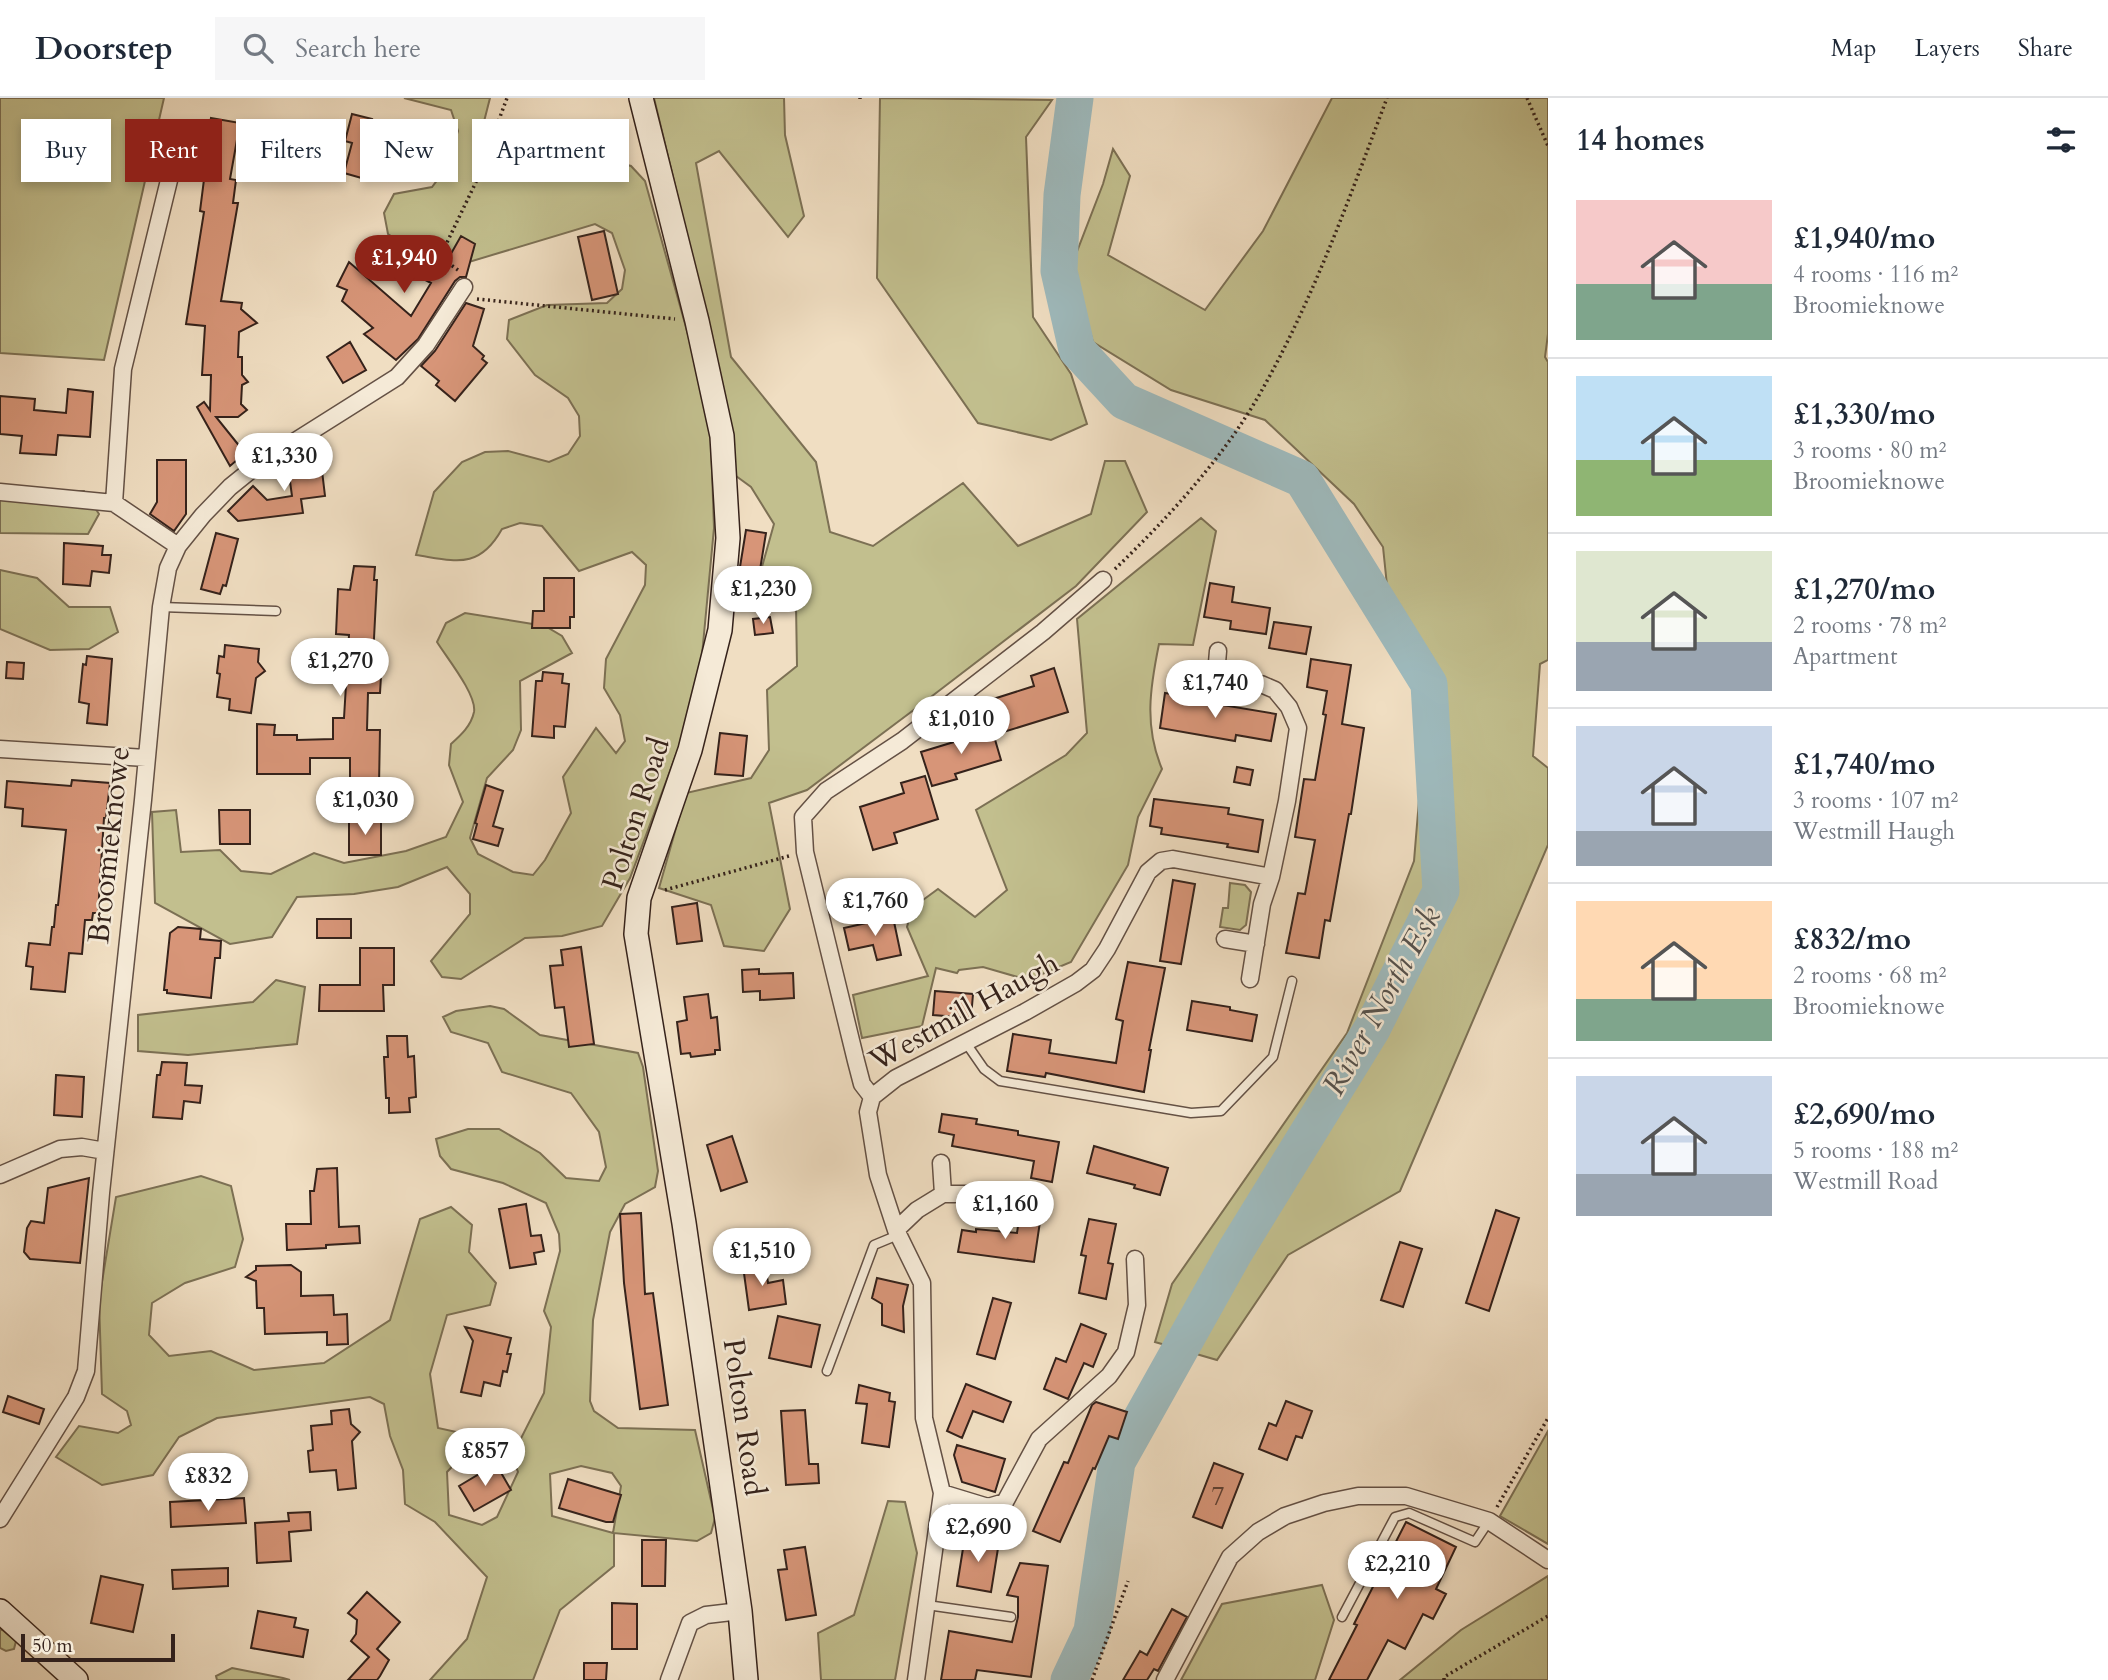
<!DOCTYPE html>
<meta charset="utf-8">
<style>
body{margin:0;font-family:Cardo,serif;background:#f6f6f7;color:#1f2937;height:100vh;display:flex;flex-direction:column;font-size:26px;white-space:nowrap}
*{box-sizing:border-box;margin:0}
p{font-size:23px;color:#747a83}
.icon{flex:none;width:38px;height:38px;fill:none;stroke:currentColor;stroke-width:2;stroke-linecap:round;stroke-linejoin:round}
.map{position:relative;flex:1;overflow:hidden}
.details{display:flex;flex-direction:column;background:#fff;width:560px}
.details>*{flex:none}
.guide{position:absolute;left:21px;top:21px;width:665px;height:63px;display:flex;gap:14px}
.scale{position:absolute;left:21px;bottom:18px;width:154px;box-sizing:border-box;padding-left:7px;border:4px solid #35221b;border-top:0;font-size:19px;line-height:24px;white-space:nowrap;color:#35221b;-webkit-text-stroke:5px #f5ead7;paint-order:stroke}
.price{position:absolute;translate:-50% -60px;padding:0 16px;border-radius:24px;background:#fff;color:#222;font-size:23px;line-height:46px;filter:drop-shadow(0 2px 4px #0008)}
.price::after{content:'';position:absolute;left:50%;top:42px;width:21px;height:16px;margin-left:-10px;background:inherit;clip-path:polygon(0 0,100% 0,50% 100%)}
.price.on{background:#8f2418;color:#fff}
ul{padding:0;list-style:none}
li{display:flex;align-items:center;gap:21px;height:175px;padding:0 28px}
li+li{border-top:2px solid #e0e1e3}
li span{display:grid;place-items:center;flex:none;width:196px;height:140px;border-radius:0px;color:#555}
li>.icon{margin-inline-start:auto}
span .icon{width:84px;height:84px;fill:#fffc;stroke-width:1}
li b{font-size:30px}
h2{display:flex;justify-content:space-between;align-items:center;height:84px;padding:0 28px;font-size:30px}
.pill{padding:0 24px;border-radius:0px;background:#fff;box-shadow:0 4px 10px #0003;font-size:24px;line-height:63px}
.pill.on{background:#8f2418;color:#fff}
header{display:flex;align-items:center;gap:42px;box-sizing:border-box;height:98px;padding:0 35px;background:#fff;border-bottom:2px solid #e0e1e3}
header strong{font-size:33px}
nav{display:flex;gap:38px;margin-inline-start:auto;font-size:24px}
.search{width:490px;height:63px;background:#f6f6f7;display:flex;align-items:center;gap:18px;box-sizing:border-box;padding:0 24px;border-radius:0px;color:#747a83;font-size:26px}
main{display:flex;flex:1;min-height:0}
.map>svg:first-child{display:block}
</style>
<header>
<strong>Doorstep</strong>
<div class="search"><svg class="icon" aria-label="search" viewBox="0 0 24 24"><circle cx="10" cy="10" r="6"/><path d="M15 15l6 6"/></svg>Search here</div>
<nav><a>Map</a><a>Layers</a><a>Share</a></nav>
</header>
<main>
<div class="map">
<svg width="1548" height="1582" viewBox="0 0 1548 1582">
<rect width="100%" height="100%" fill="#f0dec2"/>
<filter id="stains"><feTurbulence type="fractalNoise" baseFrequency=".00286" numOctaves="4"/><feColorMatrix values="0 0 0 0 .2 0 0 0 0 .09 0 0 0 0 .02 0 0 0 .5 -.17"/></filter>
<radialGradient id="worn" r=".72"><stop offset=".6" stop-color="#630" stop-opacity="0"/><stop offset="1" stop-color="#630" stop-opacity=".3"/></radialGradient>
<path fill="#c2bf8e" stroke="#7c7054" stroke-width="2" fill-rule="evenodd" d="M0,0H164L104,262L0,255Z
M404,0H490L476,55L484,75L506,79L550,65L612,63L631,68L645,83L710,315L714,430L702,557L679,649L630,780L602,828L562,838L525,840L461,881L442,879L431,863L470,816V796L447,769L398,789L354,796L297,799L272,839L230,846L155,805L152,714L176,712L181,754L220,752L241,773L271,776L314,755L344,765L406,753L446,739L463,704L449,667L451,646C461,637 471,628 474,614C477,597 447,560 437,544L446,525L465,515L545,528L562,538L572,555L520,583L521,632L513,652L487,680L470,740L478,756L513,774L533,777L545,762L571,715L563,679L596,630L616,655L625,643L620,617L604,590L606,561L645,487L646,467L632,454L579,473L542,428L520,425L502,431C479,472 456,463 416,457L434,394L462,364L485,354L508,353L549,364L568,356L580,338L579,318L568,300L535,277L507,241L509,222L547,207L607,205L622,191L625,172L612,135L595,126L459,167L423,160L388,136L384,115L394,96L432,89L444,73L458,33L451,12Z
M654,0H784L785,37L804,118L788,139L719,53L696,65L731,259L816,364L830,434L873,448L963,385L1018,448L1091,416L1105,363H1125L1147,414L1076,488L923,605L807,692L769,705L790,811L764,853L724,848L711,807L659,790L686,695L751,680L769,652L767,592L797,568L796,507L758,483L774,426L751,389L736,378L695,171Z
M880,0L1052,2L1026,39L1033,219L1071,276L1087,326L1051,342L978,325L877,180Z
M1332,0H1548V236L1545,259L1548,264V562L1540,566L1533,658L1548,670V747L1400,1093L1288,1157L1217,1262L1155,1244L1172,1186L1347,935L1414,763L1431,557L1388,497L1383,449L1354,406L1265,322L1171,292L1093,244L1071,169L1103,86L1113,51L1130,78L1108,157L1205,212L1263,133Z
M84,393L99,416L88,436L0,435V395Z
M1201,420L1216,433L1193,547L1159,546C1150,590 1144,628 1162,671L1138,719L1128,767L1071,864L1028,882L983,869L959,872L957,875L936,870L922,928L862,940L853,897L928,878L907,829L912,810L938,791L975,819L1007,792L976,712L1066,657L1087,635L1077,521Z
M0,472L37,480L69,509H110L118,534L89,551L50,552L0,531Z
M1230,785L1245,787L1251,794L1246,827L1240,832L1220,829L1223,810H1228Z
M276,882L305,889L297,946L188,957L138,953V917L253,904Z
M490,908L504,911L540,937L638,955L643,969L658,1073L655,1089L625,1106L610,1134L593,1222L590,1303L594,1313L618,1330L695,1332L715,1420L711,1435L697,1443L614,1435V1468L560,1512L533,1582H430L467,1541L487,1479L435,1424L405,1406L403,1372L390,1338L384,1306L370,1299L217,1320L179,1339L153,1377L102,1387L56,1359L79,1328L118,1335L131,1327L127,1313L102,1296L99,1202L116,1099L201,1078L231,1088L243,1141L235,1169L185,1185L152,1205L149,1237L169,1258L211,1253L254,1272L324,1265L390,1222L420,1121L451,1109L472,1127L469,1154L496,1185L490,1207L447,1217L430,1276L438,1330L470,1337L467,1353L447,1374L449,1417L482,1427L497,1419L518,1374L512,1358L544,1295L551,1229L544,1213L560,1153L559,1136L546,1105L503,1085L451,1071L440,1058L436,1041L468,1031H499L540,1055L566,1080L599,1083L606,1069L599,1034L571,995L502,974L488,945L451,934L443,919L456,913ZM581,1368L612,1375L621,1388L613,1435L552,1418L550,1376Z
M1548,1333V1446L1500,1418Z
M888,1403L905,1404L917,1455L895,1582H821L818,1535L854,1517Z
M1548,1478V1582H1400L1461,1532Z
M1322,1487L1334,1522L1315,1582H1181L1222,1506Z
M0,1530L16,1543L14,1551L6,1553L0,1550Z
M232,1570L283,1580L290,1582H217L216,1578Z"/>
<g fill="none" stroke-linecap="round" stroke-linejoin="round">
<path stroke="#9ebabd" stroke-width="37" d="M1069,1582L1092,1533L1117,1364L1234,1155L1372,931L1441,793L1429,586L1302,381L1124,303L1077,252L1059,173L1062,97L1075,0"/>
</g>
<path fill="#d79578" stroke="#35221b" stroke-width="2" d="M352,16L372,21L368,35L390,41L381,74L368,70L365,81L344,75L352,45L345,43Z
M211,20L240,25L230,81L236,82L233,105H238L221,203L242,205L241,211L257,225L239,234L238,259H242V277L248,284L242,287L241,306L247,312L238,319H216L245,355L230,368L197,309L204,304L210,312L211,277H202L205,228L186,226L204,114L200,113L207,58H204Z
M595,36L601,61L567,69L561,45Z
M604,133L618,196L592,202L578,139Z
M461,138L475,146L466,179H460L455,183L418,241L396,262L364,236L373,230L342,203L347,192L337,188L349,164L411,218L431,185L416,177L417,174L381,156L389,140L444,168Z
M466,205L484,211L473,248L484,258L482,261L487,265L455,303L436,287L439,283L421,268L435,253Z
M350,244L366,272L343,285L327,259Z
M68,291L93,294L90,339L58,337L56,357L20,355L22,338L0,336V298L35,301L34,312L66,315Z
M320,356L325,398L301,401L303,415L238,423L228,413L253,388L267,402L292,398L288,369L301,368L300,359Z
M157,362H186V416L174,433L150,416L157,404Z
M746,432L766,435L759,478L739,475Z
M216,435L238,441L226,488L223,487L220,496L201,491Z
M64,445L103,448L102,457H111L109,475L92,473L90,488L63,486Z
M354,468L375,469L374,482H377L373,560L382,561L380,595H368L367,632H380L379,687H350V660H310V676H257V626L275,627L274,637H297V642L333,641V620H344L349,537L336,536L338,491L350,492Z
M544,480H574V519H570V530H532L533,513H544Z
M1210,485L1234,489L1232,504L1270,510L1266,536L1230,531L1231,523L1204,519Z
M770,519L773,535L755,537L753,521Z
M1274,524L1311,529L1306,556L1269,550Z
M225,547L259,551L258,564L265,573L256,580L251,615L229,612L230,601L217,599L220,576L217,575L219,558L224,559Z
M87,558L112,561L107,627L87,625L89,606L79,604L83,566L86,567Z
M1311,561L1351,567L1342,626L1364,630L1351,716H1349L1330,823L1325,822L1319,860L1286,855L1298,795L1305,796L1315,742L1295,739L1304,681L1315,682L1326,617L1323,616L1327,593L1307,589Z
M7,564L24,565L23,581L6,580Z
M1054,570L1068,614L997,636L987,603L1034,588L1031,578Z
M543,574L563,576L562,585L569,586L565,629L554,628V640L532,638L536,583H542Z
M1165,595L1186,598V601L1276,616L1271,643L1236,637L1235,643L1160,630Z
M991,628L1001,662L955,676L957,681L932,688L921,654L967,640L966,636Z
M720,635L747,638L743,678L715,676Z
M1237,669L1253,672L1250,687L1234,684Z
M925,678L938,721L894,735L897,745L873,752L860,709L904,695L901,685Z
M72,682L110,685L106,720H104L98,815H93L92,822H85L82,856L69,855L65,894L31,891L33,869L26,868L29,845L50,847L52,829H54L56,807H58L66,732L22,728L23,711L5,709L7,683L71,688Z
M486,687L503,693L493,728L503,731L498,748L473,741L477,726L475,725Z
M1154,701L1229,710L1228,716L1263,722L1258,754L1227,749L1228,746L1161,736L1162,730L1150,728Z
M219,712H250V746H220Z
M381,720V757H349V721Z
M1173,782L1195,786L1181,866L1160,863Z
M697,805L702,843L677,846L672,809Z
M893,819L901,857L877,862L873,847L849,852L844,830Z
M317,821H351V840H317Z
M178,829L201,831L200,841L221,843L220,860H215L211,900L167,895V892H164L170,835Z
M581,849L594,946L569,949L564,909L555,910L550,868L563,867L561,852Z
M360,850H394V887H383L384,913H319L320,887H360Z
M1128,864L1165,870L1149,952H1151L1144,994L1046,975L1045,979L1007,973L1013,936L1051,942L1049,955L1116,965L1123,923L1116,921Z
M759,871V876L793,875L794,900L760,902V893L743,894L742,872Z
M935,893L973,896L971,920L933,917Z
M708,896L711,920L717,919L720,952H715V956L691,959L690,955L681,956L677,924L687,922L684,899Z
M1192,903L1230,909V912L1257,917L1252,943L1187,932Z
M387,938H407L408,959L414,958L416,999L409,1000L410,1014L389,1015V1000H386L384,959H388Z
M162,964L187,965L185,987L202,988L200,1005L184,1003L182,1021L153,1019L157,977H160Z
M56,977L84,979L82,1019L54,1017Z
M942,1016L977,1021L976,1026L1018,1033V1037L1059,1044L1052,1084L1031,1080L1034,1063L952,1048L954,1037L939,1034Z
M732,1038L747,1084L721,1093L707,1047Z
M1094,1048L1168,1070L1160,1097L1134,1090L1135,1087L1087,1075Z
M337,1070L339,1129L359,1128L360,1145L326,1147V1150L287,1152L286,1126H311L310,1093H314L317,1071Z
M89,1080L80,1165L30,1161L24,1154L27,1130L31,1123L44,1125L48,1090Z
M526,1106L531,1138L541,1137L544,1153L534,1155L536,1166L510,1170L499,1111Z
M1496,1112L1519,1120L1489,1213L1466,1205Z
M1020,1114L1041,1117L1034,1164L958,1154L962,1132L976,1134V1131L1017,1135Z
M641,1115L645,1196L653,1195L668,1307L640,1311L624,1185L620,1116Z
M1089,1121L1116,1126L1108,1165L1113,1166L1106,1201L1079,1195L1086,1158L1081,1157Z
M1400,1144L1422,1151L1403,1209L1381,1202Z
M765,1165L768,1185L783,1182L786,1206L749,1212L743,1168Z
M291,1167L301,1174V1198L333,1197L334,1217L347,1216L348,1246L327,1247V1234L265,1236L264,1210H257L256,1183L246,1179L256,1172V1168Z
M877,1180L908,1187L903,1208L904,1234L882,1227V1206L872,1200Z
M993,1200L1011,1205L995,1261L977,1256Z
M778,1218L820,1227L811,1269L769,1260Z
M1081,1226L1106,1236L1093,1269L1084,1265L1068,1301L1044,1291L1056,1260L1066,1264Z
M465,1229L511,1240L507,1256H511L507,1274L503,1273L500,1288L484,1284L481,1298L461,1294L473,1243Z
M966,1286L1011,1304L1003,1324L973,1313L962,1340L947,1333Z
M859,1287L890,1295L889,1303L895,1304L889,1349L862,1345L867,1306L856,1305Z
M8,1298L44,1311L39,1326L3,1314Z
M1286,1303L1312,1313L1302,1340L1296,1338L1287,1362L1259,1351L1269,1325L1276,1328Z
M1096,1304L1127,1314L1118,1341L1109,1338L1095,1371L1093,1370L1060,1444L1033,1433L1064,1364L1068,1365L1092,1307Z
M349,1311L351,1326L360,1334L352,1343L356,1390L338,1392L336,1372L310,1374L308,1353L313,1352L311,1328L332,1326L331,1313Z
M805,1312L809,1366H818L819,1385L786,1387L781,1313Z
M957,1347L1005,1361L995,1394L962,1384L954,1357Z
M1214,1365L1243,1376L1222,1430L1193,1419Z
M496,1366L511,1392L474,1413L459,1388Z
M568,1381L621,1397L613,1424H606L559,1410Z
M244,1400L246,1425L171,1429L170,1404Z
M310,1414L311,1432L289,1434L291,1463L257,1465L255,1425L289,1423L288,1415Z
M1406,1424L1456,1449L1436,1491L1446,1496L1433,1521L1423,1516L1405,1551L1388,1542L1367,1582H1329L1357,1527L1354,1526Z
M965,1438L999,1444L991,1494L957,1488Z
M642,1442H666L665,1488H642Z
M805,1449L816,1517L786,1522L778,1472L787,1471L784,1452Z
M1020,1465L1048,1468L1031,1579L977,1572L975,1582H941L949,1533L1012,1544L1018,1519V1499L1007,1497Z
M228,1470V1488L173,1491L172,1472Z
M101,1478L143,1487L133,1534L91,1525Z
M367,1494L400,1524L377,1551L389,1562L380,1578L377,1582H348L369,1559L351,1543L356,1536L357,1522L348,1515Z
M612,1505L637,1506V1551H612Z
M1172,1511L1187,1519L1158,1573L1154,1571L1147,1582H1123L1140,1553L1147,1557Z
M258,1513L296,1520L294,1529L308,1532L303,1559L251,1550Z
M584,1565H607L606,1582H584Z"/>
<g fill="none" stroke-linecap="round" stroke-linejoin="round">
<defs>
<path id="lane" d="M161,509L276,513
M966,945L984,971L1000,983L1191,1015L1221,1013L1273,959L1292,883
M827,1273L874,1147L898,1137
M927,1507L1011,1519
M1342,1519L1395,1419L1409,1415L1475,1444L1489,1423"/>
<path id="street" d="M0,394L114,405
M178,448L114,405L123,271L181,33
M1189,573L1261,586L1275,592L1289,609L1298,630L1287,703L1271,779L1262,806L1250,881
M1216,577L1218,553
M0,651L146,660
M1225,841L1256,846
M872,999L896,980L1025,914L1076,885L1093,872L1107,851L1148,774L1161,763L1173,761L1271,779
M941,1065L943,1096
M0,1077L60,1051L82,1049L105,1053
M896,1132L917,1112L943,1096H991
M942,1395L988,1409L1005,1404L1039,1341L1109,1278L1126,1254L1137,1207L1135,1161
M0,1421L76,1299L86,1273L101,1095L143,702L161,509L168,470L178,448L203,417L230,389L256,368L397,279L426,247L464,189
M669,1582L690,1525L706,1517L740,1513
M916,1582L942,1395L924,1320L922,1185L896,1132L878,1077L868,1014L872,999L862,986L856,963L805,754L803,719L826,693L902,643L1043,534L1103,482
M1165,1582L1230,1459L1258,1434L1285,1418L1324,1405L1358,1398H1406L1489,1423L1548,1462"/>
<path id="secondary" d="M641,0L697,223L722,338L728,440L720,532L690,652L639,800L636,836L684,1125L740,1513L746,1582
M0,1513L76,1582"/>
</defs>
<use href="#lane" stroke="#645145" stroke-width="11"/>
<use href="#street" stroke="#645145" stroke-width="19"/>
<use href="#secondary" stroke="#35221b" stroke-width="26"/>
<path stroke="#35221b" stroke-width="3.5" stroke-dasharray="2 3.5" stroke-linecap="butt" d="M860,0V1
M1527,0L1548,48
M458,172L440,159L476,84L507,0
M477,201L675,221
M1115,471C1167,421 1222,361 1258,299C1312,205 1349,101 1387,0
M665,792L789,758
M1497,1409L1548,1320
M1092,1582L1128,1483
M1444,1582V1579L1548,1518"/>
<use href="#lane" stroke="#f5ead7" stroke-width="8"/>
<use href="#street" stroke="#f5ead7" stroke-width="16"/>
<use href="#secondary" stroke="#f5ead7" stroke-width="23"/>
</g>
<g text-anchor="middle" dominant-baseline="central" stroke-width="5" stroke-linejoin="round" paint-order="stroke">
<g font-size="26" fill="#5e3f32">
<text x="1218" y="1398">7</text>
</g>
<g font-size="30" fill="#35221b" stroke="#f5ead7">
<text transform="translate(636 716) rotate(-72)">Polton Road</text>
<text transform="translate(109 747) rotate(-84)">Broomieknowe</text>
<text transform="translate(964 914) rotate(-29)">Westmill Haugh</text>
<text transform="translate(744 1319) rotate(82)">Polton Road</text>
</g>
<g font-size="32" font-style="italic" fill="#54504c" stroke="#f5ead7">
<text transform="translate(1382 903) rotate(-61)">River North Esk</text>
</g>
</g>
<rect width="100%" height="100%" filter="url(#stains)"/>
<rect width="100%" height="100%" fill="url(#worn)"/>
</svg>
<div class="scale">50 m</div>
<b class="price on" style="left:404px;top:197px">£1,940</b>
<b class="price" style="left:284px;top:395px">£1,330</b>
<b class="price" style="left:763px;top:528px">£1,230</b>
<b class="price" style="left:340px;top:600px">£1,270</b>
<b class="price" style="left:1215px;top:622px">£1,740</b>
<b class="price" style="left:961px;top:658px">£1,010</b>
<b class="price" style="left:365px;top:739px">£1,030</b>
<b class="price" style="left:875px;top:840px">£1,760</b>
<b class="price" style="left:1005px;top:1143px">£1,160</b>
<b class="price" style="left:762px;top:1190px">£1,510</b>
<b class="price" style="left:485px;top:1390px">£857</b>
<b class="price" style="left:208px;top:1415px">£832</b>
<b class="price" style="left:978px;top:1466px">£2,690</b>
<b class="price" style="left:1397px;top:1503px">£2,210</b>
<div class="guide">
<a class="pill">Buy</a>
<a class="pill on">Rent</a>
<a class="pill">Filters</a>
<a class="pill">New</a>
<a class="pill">Apartment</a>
</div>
</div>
<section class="details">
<h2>14 homes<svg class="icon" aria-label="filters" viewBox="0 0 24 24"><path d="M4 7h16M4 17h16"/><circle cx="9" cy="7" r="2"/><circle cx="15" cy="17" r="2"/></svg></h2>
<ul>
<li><span style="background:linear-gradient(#f6c9c9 60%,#7fa58c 0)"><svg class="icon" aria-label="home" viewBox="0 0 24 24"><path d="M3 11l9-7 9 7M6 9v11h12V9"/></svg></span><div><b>£1,940/mo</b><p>4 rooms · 116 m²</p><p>Broomieknowe</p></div></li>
<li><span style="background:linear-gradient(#bfe0f5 60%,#8fb573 0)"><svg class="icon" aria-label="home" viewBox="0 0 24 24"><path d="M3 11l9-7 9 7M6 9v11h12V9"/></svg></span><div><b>£1,330/mo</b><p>3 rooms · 80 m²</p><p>Broomieknowe</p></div></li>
<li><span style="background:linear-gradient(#dfe7d0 65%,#9aa5b1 0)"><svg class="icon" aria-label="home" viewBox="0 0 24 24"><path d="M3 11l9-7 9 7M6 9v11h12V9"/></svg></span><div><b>£1,270/mo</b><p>2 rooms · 78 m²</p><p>Apartment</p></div></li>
<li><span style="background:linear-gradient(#c9d6e8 75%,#9aa5b1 0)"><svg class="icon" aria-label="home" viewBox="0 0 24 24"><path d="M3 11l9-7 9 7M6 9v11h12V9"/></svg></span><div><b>£1,740/mo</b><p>3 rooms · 107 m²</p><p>Westmill Haugh</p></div></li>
<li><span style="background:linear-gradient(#ffd9b3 70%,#7fa58c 0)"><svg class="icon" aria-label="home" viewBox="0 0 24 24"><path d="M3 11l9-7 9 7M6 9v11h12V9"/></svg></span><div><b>£832/mo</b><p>2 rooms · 68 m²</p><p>Broomieknowe</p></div></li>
<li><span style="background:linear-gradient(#c9d6e8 70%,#9aa5b1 0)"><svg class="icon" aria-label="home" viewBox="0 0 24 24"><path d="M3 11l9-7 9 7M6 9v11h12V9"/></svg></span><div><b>£2,690/mo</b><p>5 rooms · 188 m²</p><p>Westmill Road</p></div></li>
</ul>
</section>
</main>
